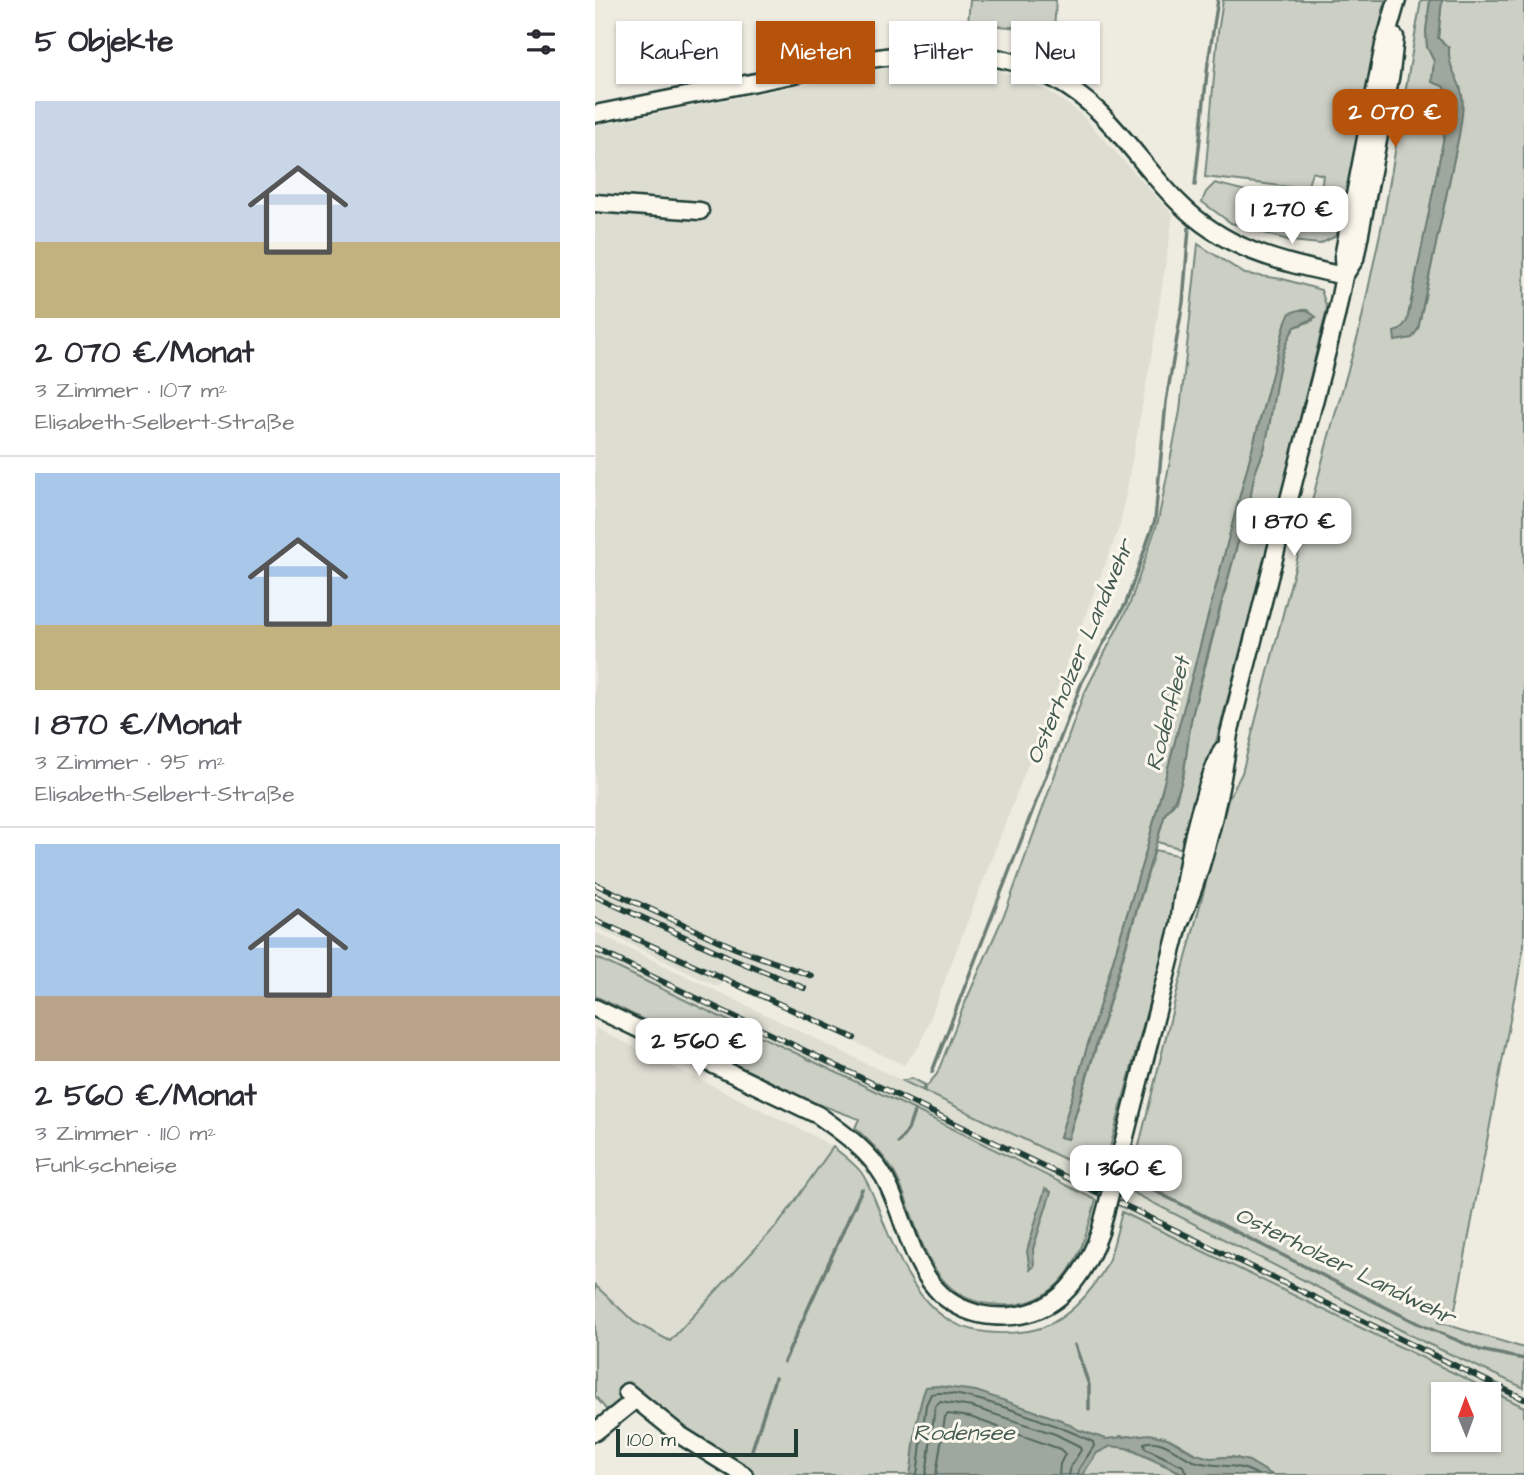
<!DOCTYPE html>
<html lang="de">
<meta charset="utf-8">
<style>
body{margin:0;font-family:"Architects Daughter",sans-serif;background:#f2f2f3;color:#2b2b33;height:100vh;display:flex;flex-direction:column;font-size:26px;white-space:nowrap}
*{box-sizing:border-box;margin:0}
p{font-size:23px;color:#7c7c81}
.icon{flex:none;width:38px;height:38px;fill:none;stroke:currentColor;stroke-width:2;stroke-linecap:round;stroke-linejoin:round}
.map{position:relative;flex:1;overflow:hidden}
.side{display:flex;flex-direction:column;background:#fff;width:595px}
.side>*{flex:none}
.top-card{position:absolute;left:21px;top:21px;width:665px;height:63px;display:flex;gap:14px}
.needle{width:46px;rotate:359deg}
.tools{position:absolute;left:836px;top:1382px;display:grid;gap:14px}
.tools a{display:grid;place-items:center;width:70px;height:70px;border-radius:0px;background:#fff;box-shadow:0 2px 5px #0004;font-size:35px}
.scale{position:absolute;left:21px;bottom:18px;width:182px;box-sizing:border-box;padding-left:7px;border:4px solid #1f3d34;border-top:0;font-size:19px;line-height:24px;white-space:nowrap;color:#1f3d34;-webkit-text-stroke:5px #fbf7ec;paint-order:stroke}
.price{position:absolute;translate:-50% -60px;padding:0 16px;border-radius:14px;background:#fff;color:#222;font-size:23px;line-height:46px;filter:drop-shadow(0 2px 4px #0008)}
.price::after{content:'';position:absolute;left:50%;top:42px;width:21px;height:16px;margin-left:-10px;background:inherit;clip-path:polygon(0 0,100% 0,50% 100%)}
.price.active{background:#b45309;color:#fff}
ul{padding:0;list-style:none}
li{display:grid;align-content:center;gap:14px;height:371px;padding:0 35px}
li+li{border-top:2px solid #e1e1e2}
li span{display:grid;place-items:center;height:217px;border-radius:0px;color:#555}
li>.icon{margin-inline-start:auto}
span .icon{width:126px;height:126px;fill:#fffc;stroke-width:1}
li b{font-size:30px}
h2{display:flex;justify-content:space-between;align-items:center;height:84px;padding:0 35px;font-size:30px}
.pill{padding:0 24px;border-radius:0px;background:#fff;box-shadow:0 2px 5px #0004;font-size:24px;line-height:63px}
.pill.active{background:#b45309;color:#fff}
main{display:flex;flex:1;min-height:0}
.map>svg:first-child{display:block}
</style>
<main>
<section class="side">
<h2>5 Objekte<svg class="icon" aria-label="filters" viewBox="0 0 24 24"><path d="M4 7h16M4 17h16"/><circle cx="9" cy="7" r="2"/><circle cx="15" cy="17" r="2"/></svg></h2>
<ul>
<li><span style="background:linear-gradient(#c9d6e8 65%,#c2b280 0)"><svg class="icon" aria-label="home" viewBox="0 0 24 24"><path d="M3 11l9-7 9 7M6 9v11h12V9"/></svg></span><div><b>2 070 €/Monat</b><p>3 Zimmer · 107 m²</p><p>Elisabeth-Selbert-Straße</p></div></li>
<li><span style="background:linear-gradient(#a9c7e8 70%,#c2b280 0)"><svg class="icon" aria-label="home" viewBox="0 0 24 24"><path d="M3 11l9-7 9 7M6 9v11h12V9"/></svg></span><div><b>1 870 €/Monat</b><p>3 Zimmer · 95 m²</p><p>Elisabeth-Selbert-Straße</p></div></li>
<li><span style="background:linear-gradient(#a9c7e8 70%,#b9a48a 0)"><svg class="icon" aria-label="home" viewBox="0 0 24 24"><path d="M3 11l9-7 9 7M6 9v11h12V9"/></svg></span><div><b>2 560 €/Monat</b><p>3 Zimmer · 110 m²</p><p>Funkschneise</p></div></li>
</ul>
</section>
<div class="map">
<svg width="929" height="1475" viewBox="0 0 929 1475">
<rect width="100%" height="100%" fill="#eeece1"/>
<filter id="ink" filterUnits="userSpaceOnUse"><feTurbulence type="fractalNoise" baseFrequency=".0143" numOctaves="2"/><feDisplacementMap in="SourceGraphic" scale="14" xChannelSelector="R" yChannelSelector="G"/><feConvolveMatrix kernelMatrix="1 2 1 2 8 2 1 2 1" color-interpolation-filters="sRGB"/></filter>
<g filter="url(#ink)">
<path fill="#ddddd2" d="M350,62L396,69L424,77L456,93L484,112L578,215L557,353L525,525L325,1045L309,1065L128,981L123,987L0,927V126L302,66Z
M0,932L533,1190L831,1343L929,1388V1408L324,1112L0,957Z
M0,1028L217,1135L238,1147L185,1222L74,1341L39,1322L0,1285Z"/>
<path fill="#cbcfc4" stroke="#75867c" stroke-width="2" fill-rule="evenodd" d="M375,0H461L459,31L373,23Z
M628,0H790L756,183L741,236L725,244L696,241L636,223L607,202L611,192L620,183L659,193L665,209L714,222L722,219L728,175L717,172L712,189L610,177L623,32Z
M826,0H835L831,31L832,47L839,61L837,81L848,86L854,96L853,117L812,322L805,330L823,329L864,135L866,91L853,62L854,48L843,38L847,0H929V946L859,1315L845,1313L843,1322L929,1348V1388L831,1343L533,1190L583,988L633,800L647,773L733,439L764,332L790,210Z
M603,244L650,274L688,279L726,290L732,308L680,522L592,850L562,842L570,814L581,801L589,773L596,720L644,538C656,521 654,500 658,481C660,469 667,458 670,446C679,413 680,354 700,327L719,320L691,321L551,851L465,1137L473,1139L486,1098L560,850L590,857L576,922L507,1177L308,1081L317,1078L332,1086L342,1074L367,1010L412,908L488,696L535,603L563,521L585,411Z
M0,957L324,1112L501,1200C490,1241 477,1292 429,1303C415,1307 401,1305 387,1303C328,1291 324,1220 301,1176C291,1157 276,1142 260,1128L264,1119L218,1102L0,996Z
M238,1147C248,1155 258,1162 266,1172C277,1188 283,1208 290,1226C319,1297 347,1344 433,1331C468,1326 497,1293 512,1264C519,1248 522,1229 527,1212L929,1407V1475H677C664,1467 652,1459 636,1457C629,1456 621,1459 614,1458C597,1456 585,1441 569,1437C554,1433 540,1438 525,1436L527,1446L591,1475H140L42,1402L14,1413L0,1396V1285L39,1322L75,1341L185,1222ZM849,1395H894V1440H849Z"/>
<path fill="#9fa89f" stroke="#6c7d74" stroke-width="2" d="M835,0H847L843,38L854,48C853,67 861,73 866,90C870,104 866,121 864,135L823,329L817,338L800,341L799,332L805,330L812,321L853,117L854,96L848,86L837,82L839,61L832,47L831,31Z
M704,310H712L721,317L700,327C680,354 679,413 670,446C667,458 660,469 658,482C654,500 656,521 644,538C628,597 611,657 597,716C589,751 594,785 570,814L473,1139L465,1137L551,851L691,321L695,313Z
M450,1189L456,1192L438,1249L439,1266L435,1270L432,1251Z
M342,1386L381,1391L466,1420L484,1430L511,1439L554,1434L572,1438L598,1453L615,1458L636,1457L654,1461L677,1475H591L537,1449L516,1446L502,1453L487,1475H315C320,1446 320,1414 331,1387Z"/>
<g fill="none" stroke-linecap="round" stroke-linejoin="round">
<path stroke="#52685f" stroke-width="2" d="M322,1475L331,1405L336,1394C363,1386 471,1428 498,1442L499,1446L484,1469L483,1475
M331,1475L340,1407L345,1402L377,1407L460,1434L484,1446L486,1450L476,1466L474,1475
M341,1475L350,1417L353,1414L375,1417L465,1449L470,1454L465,1464L464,1475
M592,1475L588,1466L550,1448L549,1443C568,1437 583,1455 599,1461C623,1469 640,1461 663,1475"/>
<path stroke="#6c7d74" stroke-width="3.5" d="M600,185L613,63L623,0
M337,1072L487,682L531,603L560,520L571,402L588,302L594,228
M329,1089L330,1086
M303,1143L313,1130L319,1112
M560,1191L824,1324L885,1350L929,1359
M480,1345L494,1385V1409
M189,1362L267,1189
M157,1450L180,1378"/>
<defs>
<path id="minor" d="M0,114C61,102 121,90 181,78C293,55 408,22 503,111C532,139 555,174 583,202C631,251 686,262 749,276
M0,203L105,211
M749,276L760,259L796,73L800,37
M584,925C610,865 625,799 634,734L741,316L749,276L748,257L789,45L802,0
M0,1008L223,1115C248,1133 273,1150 289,1177C310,1215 315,1266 348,1296C361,1307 380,1315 397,1316C455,1321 487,1284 505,1232
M522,1168L584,925C590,867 603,802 627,750
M32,1392L85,1435L149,1475
M0,1432L41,1399"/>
</defs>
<use href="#minor" stroke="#1f3d34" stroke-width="21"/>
<use href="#minor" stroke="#fbf7ec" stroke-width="16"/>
<defs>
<path id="rail" d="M0,884L140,948L217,976
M0,896L136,958L209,988
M0,920L259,1038
M0,949L929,1399"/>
</defs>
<use href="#rail" stroke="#1f3d34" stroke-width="6"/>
<use href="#rail" stroke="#fbf7ec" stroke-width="3.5" stroke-dasharray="10" stroke-linecap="butt"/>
<defs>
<path id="minor-bridge" d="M505,1232L522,1168"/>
</defs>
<use href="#minor-bridge" stroke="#1f3d34" stroke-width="21" stroke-linecap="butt"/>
<use href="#minor-bridge" stroke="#fbf7ec" stroke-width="16"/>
</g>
</g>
<g text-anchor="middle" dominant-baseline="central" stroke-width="6" stroke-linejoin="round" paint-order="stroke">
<g font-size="23" font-style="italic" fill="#455d54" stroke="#fbf7ec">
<text transform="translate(485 652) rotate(-67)">Osterholzer Landwehr</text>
<text transform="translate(573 714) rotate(-75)">Rodenfleet</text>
<text transform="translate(750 1266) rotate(26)">Osterholzer Landwehr</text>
<text x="369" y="1433">Rodensee</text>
</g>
</g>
</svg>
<div class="tools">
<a><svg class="needle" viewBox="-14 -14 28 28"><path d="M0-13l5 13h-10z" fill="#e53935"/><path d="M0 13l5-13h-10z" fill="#7c7c81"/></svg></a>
</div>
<div class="scale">100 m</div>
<b class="price active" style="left:800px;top:149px">2 070 €</b>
<b class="price" style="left:697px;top:246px">1 270 €</b>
<b class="price" style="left:699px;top:558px">1 870 €</b>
<b class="price" style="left:104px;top:1078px">2 560 €</b>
<b class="price" style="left:531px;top:1205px">1 360 €</b>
<div class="top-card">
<a class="pill">Kaufen</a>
<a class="pill active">Mieten</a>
<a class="pill">Filter</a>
<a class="pill">Neu</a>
</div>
</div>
</main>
